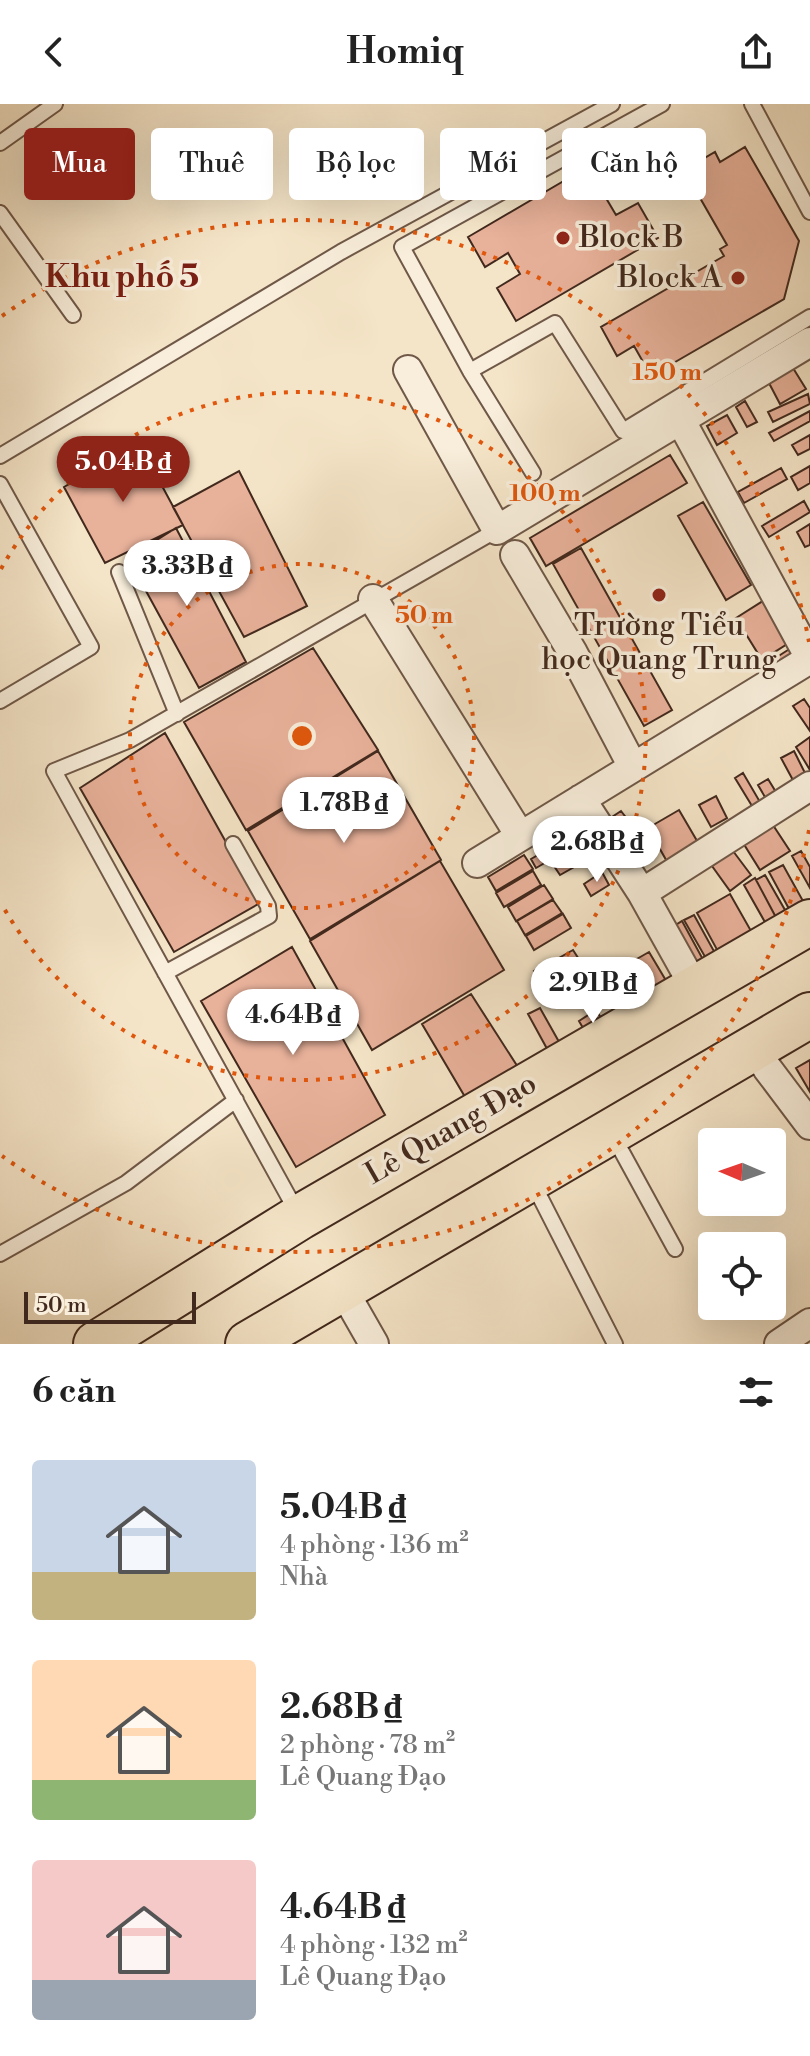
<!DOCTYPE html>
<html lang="vi">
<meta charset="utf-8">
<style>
body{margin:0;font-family:"Libre Bodoni",serif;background:#f2f2f2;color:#222;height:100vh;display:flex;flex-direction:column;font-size:30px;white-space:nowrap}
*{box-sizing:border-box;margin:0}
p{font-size:26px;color:#767676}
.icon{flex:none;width:44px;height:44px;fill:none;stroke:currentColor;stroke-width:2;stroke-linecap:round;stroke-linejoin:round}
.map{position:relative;height:1240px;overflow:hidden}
.panel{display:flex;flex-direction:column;background:#fff;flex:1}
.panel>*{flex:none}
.hud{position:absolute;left:24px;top:24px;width:762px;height:72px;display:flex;gap:16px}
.needle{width:52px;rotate:272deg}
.buttons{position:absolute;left:698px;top:1024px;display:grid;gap:16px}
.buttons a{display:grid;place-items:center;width:88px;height:88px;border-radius:8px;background:#fff;box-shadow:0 8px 32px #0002;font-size:40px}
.scale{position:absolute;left:24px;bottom:20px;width:172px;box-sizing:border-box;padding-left:8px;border:4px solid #42291d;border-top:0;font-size:22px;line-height:28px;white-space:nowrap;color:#42291d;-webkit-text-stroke:6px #f8eedb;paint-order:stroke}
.price{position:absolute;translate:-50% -68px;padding:0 18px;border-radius:28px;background:#fff;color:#222;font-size:26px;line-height:52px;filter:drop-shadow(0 2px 4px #0008)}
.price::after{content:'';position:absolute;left:50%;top:48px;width:24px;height:18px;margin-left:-12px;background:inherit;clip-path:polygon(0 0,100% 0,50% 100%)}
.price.on{background:#8f2418;color:#fff}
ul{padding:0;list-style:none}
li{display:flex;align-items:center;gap:24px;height:200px;padding:0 32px}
li span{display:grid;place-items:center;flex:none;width:224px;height:160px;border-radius:8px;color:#555}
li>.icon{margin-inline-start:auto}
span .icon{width:96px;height:96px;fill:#fffc;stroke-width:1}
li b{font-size:34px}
h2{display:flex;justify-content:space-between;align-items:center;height:96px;padding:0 32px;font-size:34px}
.pill{padding:0 28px;border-radius:8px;background:#fff;box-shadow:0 8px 32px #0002;font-size:28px;line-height:72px}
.pill.on{background:#8f2418;color:#fff}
header{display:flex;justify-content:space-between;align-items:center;height:104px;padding:0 32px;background:#fff;font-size:36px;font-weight:700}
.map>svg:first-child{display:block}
</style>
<header><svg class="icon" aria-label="back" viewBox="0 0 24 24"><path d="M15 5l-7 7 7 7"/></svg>Homiq<svg class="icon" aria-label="share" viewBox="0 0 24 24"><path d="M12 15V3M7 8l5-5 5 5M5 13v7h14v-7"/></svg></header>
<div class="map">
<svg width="810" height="1240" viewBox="0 0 810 1240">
<rect width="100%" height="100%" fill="#f5e5c8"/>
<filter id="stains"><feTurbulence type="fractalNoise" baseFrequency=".0025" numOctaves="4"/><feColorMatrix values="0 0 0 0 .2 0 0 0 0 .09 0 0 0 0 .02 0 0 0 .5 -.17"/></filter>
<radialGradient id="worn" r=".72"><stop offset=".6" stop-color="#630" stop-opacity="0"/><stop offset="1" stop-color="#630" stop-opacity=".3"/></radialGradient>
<path fill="#e8b19a" stroke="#42291d" stroke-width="2" d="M745,43L799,137L784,195L651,272L634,242L617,252L601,223L724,152L720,145L727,141L684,66L715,48L720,58Z
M608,51L626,82L606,94L616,111L638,99L658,134L516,217L497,184L520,170L508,149L485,163L468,133Z
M793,264L806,285L780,300L769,279Z
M808,290L810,300L773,318L768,308Z
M745,297L757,318L747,323L736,303Z
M810,307V317L774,337L769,329Z
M727,311L737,329L717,341L707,322Z
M810,331V345L798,351L792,341Z
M139,339L183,421L105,459L64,383Z
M670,351L687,379L546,462L530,434Z
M810,362V379L798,386L791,373Z
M781,364L787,375L744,399L738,388Z
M239,367L307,502L244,533L173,403Z
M804,397L810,408L769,433L762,422Z
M703,398L751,481L726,496L678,412Z
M810,420V441L805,443L797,428Z
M176,424L246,558L199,584L128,454Z
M581,444L672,606L644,622L553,460Z
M766,495L792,537L762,556L736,514Z
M313,544L378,646L246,726L184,618Z
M791,544L799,556L771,574L763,562Z
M804,595L810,604V627L793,602Z
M165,629L260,799L174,848L80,684Z
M810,633V666L796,643Z
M378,647L441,756L310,835L248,727Z
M794,647L806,671L794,678L781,654Z
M743,669L760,698L752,702L735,674Z
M768,675L779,693L769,700L758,681Z
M716,692L727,714L711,723L699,701Z
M679,706L700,742L669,761L648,724Z
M621,707L631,720L620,729L609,715Z
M769,715L790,747L760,766L740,734Z
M576,729L581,738L536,764L531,755Z
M647,730L657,747L648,752L638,735Z
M586,743L592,753L560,771L554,762Z
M733,747L751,771L730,787L712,762Z
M801,747L810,763V784L792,752Z
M524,751L533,765L496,787L488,773Z
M440,757L504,866L372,946L310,837Z
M783,761L808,806L794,814L769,768Z
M533,767L541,781L504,803L496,789Z
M602,768L609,781L591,792L584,780Z
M765,771L789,813L779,819L756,776Z
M755,774L780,821L770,827L744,781Z
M544,781L553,795L516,817L508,803Z
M730,790L755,834L721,853L697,809Z
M553,796L562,809L525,831L517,817Z
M563,810L571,824L534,846L526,832Z
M694,811L721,860L712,865L684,816Z
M682,817L706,861L695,867L671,824Z
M292,843L385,1011L296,1063L201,897Z
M573,846L580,857L557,871L550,859Z
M649,848L671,885L658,893L635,856Z
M545,860L554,875L543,882L534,867Z
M471,890L523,971L471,1003L422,920Z
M540,904L563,945L551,952L528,910Z
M596,906L608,925L590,936L579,917Z
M810,956V988L796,964Z"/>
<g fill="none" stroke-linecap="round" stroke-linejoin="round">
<defs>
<path id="lane" d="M662,0L402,143L470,267L555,219L623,327L810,213
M752,0L810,108
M0,39L55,0
M0,109L73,211
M470,267L533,369
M0,352L341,148L612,0
M0,380L91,543L0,597
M119,468L177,610
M165,869L269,812L268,802L233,740
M622,1048L675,1145
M541,1095L615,1240
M297,1108L54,667L130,636L497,426
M0,1150L126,1079L236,996"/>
<path id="street" d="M408,266L497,426L810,238
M681,317L810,554
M515,451L573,549L633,663
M373,495L519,730
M581,695L642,789L810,682
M477,759L810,555
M642,789L695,884
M767,964L810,1021
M342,1184L374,1240
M779,1240L810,1219"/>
<path id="highway" d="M96,1240L300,1113L810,818
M248,1240L810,911"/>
</defs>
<use href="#lane" stroke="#6f5848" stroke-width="18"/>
<use href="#street" stroke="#6f5848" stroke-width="32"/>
<use href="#highway" stroke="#42291d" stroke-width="48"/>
<use href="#lane" stroke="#f8eedb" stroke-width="14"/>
<use href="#street" stroke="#f8eedb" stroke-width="28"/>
<use href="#highway" stroke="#f5e5c8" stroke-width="44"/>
</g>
<g fill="none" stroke="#e0570d" stroke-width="4" stroke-dasharray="4 8">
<circle cx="302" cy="632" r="172"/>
<path d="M1 465A344 344 0 1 1 1 799"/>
<path d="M809 726A516 516 0 0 1 2 1052M2 212A516 516 0 0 1 809 538"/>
</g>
<g fill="#8f2418" stroke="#f8eedb" stroke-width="3">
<circle cx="563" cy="134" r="8"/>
<circle cx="738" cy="174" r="8"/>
<circle cx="659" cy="491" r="8"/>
</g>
<g text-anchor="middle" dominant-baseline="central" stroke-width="7" stroke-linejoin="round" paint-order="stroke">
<g font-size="30" fill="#42291d" stroke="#f8eedb" text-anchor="start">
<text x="579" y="134">Block B</text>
<text x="722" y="174" text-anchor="end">Block A</text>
<text x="659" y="522" text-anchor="middle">Trường Tiểu<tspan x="659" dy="34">học Quang Trung</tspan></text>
</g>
<g font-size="30" fill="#42291d" stroke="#f8eedb">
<text transform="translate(451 1025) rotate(-30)">Lê Quang Đạo</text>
</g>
<g font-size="32" font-weight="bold" fill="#7a1f14" stroke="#f8eedb">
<text x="122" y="173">Khu phố 5</text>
</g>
</g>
<circle cx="302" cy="632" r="12" fill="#e0570d" stroke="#f8eedb" stroke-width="4"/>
<g font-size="24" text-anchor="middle" font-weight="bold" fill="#e0570d" stroke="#f8eedb" stroke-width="7" stroke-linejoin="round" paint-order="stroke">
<text x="667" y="276">150 m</text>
<text x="545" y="397">100 m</text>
<text x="424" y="519">50 m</text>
</g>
<rect width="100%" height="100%" filter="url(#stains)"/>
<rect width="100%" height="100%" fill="url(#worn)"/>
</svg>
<div class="buttons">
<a><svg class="needle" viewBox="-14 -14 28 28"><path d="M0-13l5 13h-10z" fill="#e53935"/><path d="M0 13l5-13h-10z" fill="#767676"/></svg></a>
<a><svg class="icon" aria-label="locate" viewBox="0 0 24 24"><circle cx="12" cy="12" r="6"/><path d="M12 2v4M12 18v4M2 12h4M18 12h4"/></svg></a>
</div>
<div class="scale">50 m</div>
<b class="price on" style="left:123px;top:400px">5.04B ₫</b>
<b class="price" style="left:187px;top:504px">3.33B ₫</b>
<b class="price" style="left:344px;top:741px">1.78B ₫</b>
<b class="price" style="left:597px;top:780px">2.68B ₫</b>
<b class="price" style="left:593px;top:921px">2.91B ₫</b>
<b class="price" style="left:293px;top:953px">4.64B ₫</b>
<div class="hud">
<a class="pill on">Mua</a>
<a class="pill">Thuê</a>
<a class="pill">Bộ lọc</a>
<a class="pill">Mới</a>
<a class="pill">Căn hộ</a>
</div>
</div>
<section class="panel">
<h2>6 căn<svg class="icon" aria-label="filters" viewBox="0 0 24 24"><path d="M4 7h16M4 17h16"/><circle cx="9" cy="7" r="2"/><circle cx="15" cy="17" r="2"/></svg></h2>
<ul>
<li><span style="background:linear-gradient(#c9d6e8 70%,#c2b280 0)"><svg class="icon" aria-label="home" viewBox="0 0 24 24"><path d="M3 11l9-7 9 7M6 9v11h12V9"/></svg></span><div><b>5.04B ₫</b><p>4 phòng · 136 m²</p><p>Nhà</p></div></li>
<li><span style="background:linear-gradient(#ffd9b3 75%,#8fb573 0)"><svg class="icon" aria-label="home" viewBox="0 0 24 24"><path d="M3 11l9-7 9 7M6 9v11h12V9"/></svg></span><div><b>2.68B ₫</b><p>2 phòng · 78 m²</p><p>Lê Quang Đạo</p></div></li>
<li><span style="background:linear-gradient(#f6c9c9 75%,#9aa5b1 0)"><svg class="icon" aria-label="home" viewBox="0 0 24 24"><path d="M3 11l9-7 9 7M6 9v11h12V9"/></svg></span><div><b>4.64B ₫</b><p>4 phòng · 132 m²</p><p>Lê Quang Đạo</p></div></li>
</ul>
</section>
